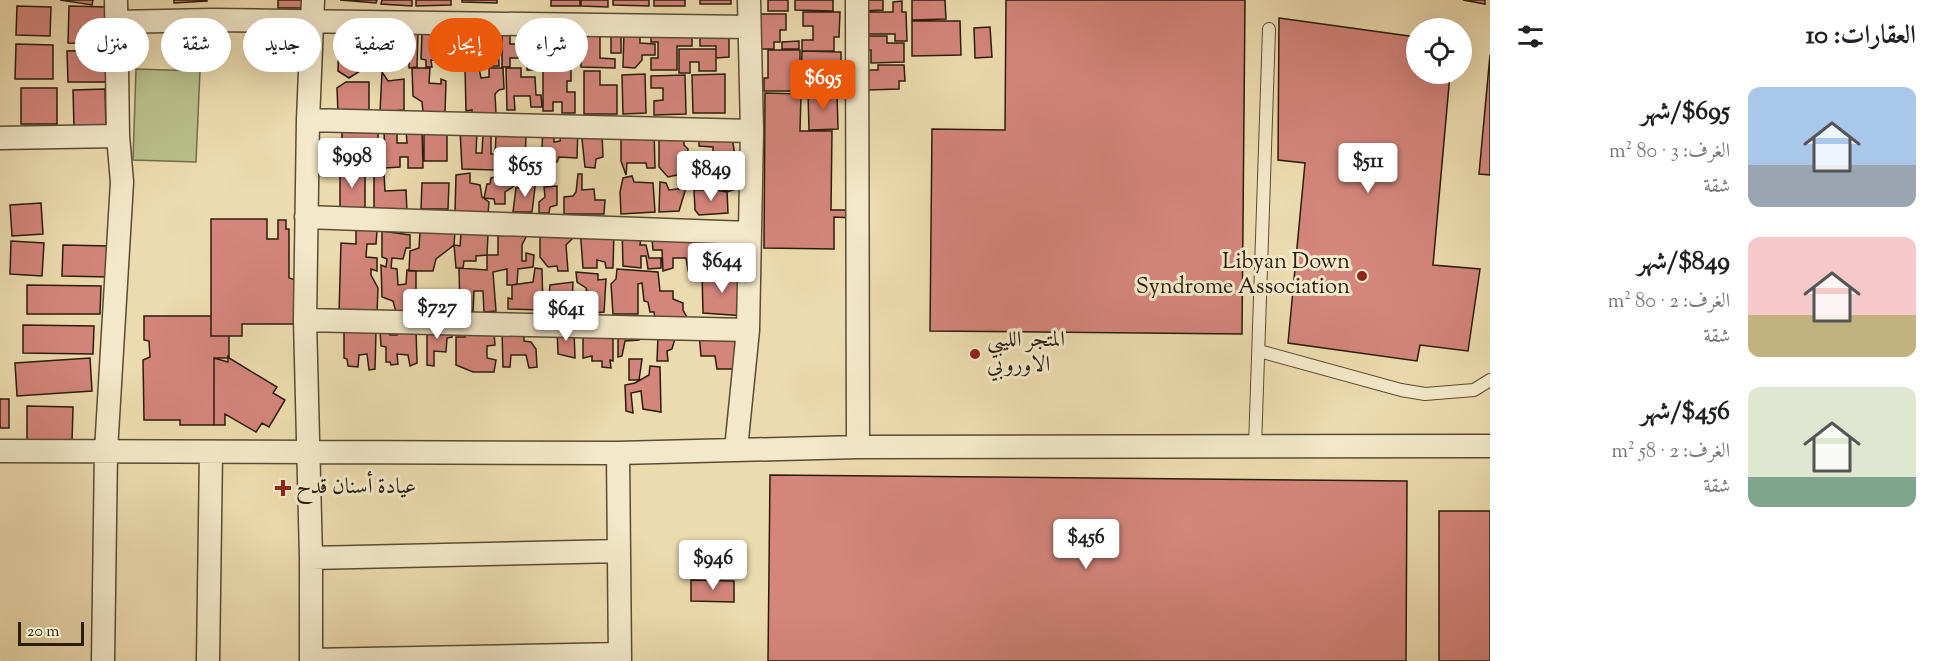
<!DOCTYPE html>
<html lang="ar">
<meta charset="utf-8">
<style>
body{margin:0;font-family:"Sorts Mill Goudy",Amiri,serif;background:#f2f2f2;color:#202124;direction:rtl;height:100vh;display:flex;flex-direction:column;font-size:22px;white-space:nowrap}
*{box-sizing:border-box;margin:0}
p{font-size:20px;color:#757577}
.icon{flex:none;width:33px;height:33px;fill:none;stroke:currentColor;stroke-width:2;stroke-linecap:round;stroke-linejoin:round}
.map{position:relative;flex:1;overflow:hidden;direction:ltr}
.panel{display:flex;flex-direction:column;background:#fff;width:450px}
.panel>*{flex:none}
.hud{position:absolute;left:18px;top:18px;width:570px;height:54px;direction:rtl;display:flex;gap:12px}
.tools{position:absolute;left:1406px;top:18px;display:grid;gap:12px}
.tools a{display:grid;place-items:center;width:66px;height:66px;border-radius:50%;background:#fff;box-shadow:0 6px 24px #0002;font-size:30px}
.scale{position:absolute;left:18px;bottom:15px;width:66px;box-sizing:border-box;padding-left:6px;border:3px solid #2a1d0c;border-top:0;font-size:16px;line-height:21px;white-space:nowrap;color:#2a1d0c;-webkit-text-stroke:4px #f3e8ca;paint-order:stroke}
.price{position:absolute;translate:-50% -51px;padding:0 14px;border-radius:6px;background:#fff;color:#222;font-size:20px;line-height:39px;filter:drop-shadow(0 2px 3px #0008)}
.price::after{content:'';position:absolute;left:50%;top:36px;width:18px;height:14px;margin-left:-9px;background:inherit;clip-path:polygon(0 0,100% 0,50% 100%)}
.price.current{background:#ea580c;color:#fff}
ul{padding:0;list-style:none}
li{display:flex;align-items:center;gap:18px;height:150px;padding:0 24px}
li span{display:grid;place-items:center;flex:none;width:168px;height:120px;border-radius:12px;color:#555}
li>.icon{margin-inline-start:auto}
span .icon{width:72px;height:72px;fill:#fffc;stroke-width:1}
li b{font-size:26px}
h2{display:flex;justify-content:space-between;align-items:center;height:72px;padding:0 24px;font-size:26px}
.tag{padding:0 21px;border-radius:27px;background:#fff;box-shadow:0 6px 24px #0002;font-size:21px;line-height:54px}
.tag.current{background:#ea580c;color:#fff}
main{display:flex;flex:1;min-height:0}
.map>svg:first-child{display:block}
</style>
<main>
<section class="panel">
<h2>العقارات: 10<svg class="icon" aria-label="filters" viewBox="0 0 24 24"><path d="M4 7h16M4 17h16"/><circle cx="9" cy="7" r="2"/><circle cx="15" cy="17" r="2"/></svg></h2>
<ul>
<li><span style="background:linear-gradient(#a9c7e8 65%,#9aa5b1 0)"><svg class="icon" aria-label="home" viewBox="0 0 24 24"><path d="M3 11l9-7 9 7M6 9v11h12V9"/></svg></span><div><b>$695/شهر</b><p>الغرف: 3 · 80 m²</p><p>شقة</p></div></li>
<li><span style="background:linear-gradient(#f6c9c9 65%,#c2b280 0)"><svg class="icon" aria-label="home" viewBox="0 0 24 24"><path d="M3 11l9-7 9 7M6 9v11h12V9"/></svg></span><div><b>$849/شهر</b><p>الغرف: 2 · 80 m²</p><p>شقة</p></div></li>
<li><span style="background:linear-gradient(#dfe7d0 75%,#7fa58c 0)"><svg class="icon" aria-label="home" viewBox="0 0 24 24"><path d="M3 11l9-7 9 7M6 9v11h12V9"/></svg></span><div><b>$456/شهر</b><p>الغرف: 2 · 58 m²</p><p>شقة</p></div></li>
</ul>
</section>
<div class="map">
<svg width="1490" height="661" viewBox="0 0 1490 661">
<rect width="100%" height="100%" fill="#ecdbae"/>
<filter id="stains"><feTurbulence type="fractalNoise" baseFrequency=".00333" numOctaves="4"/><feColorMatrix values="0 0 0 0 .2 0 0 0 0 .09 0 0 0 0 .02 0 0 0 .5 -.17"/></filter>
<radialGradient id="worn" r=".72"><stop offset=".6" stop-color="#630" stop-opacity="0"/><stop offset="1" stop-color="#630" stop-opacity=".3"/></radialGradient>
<path fill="#b9c08a" stroke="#726e4b" stroke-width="1.5" d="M136,69L200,71L196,162L133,160Z"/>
<path fill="#d4857c" stroke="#2a1d0c" stroke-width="1.5" d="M60,0H93L92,5Z
M174,0H207V1L174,3Z
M278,0H308V8H278Z
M340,0H377L376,3Z
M382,0H412V6L381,4Z
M416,0H451V5L416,6Z
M462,0H497V3L462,2Z
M551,0H580V6H551Z
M581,0H608V7L581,6Z
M613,0H649V6L613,5Z
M654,0H685V6H654Z
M700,0H731V4H700Z
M768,0H788V11H768Z
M795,0H833V11L795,10Z
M859,0H883V10L859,11Z
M912,0H945L946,19L912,20Z
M1006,0H1245L1242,334L930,331L932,129L1005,130Z
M1463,0H1485V4Z
M902,1V12H906L907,41H895V34H867V12H893V2Z
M17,6L51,7L50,36L16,35Z
M69,6L107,7L106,44L68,43Z
M803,12H840L839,37H834V51H802V40H813V26H803Z
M760,14H786V30H780V42H774V49H760Z
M1279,18L1416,37V74H1450L1433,265L1480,269L1468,351L1420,345L1417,361L1288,343L1305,163L1278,160Z
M912,21H960L961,55L912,56Z
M466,25H480L481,64L467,65Z
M381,27L418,31L417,67L409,68V56L392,53V61L384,64Z
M990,27L992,57L975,58L974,28Z
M502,28H510V44H518V29H538V70H527V58H510V67H502Z
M339,30L376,31L377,44H369V64L363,63V69L349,78L338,71Z
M611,30H621V53H611Z
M651,30H692V46H677V70H651V58H658V42H651Z
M624,31L640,33V43L655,44V55H642V60L635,68L623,67Z
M422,32L447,34L449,63L443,64L442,61L431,60L432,67H426V60L421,59Z
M581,32H600V58L615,59V68L581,67Z
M483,33H498L499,66H483Z
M700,33H729V57L716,58V46H700Z
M545,34L573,35V62H545Z
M865,36H887V43H904V62L871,63V50H865Z
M799,41V49H782V42Z
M16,44L53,45V79H15Z
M679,49H716V71H699V62H690V73H679Z
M105,50L106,82H68L67,51Z
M768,50H800V65H795V79H799V91H764V78H768Z
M802,51L841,52V78L850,79V91L808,90V78H801Z
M1490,55V175L1479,174Z
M489,59L490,67H480V60Z
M878,65H904L905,81H899V89L868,90V70H878Z
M412,68H430L429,83L441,84V79L446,81L445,113L423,112L422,102L413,96Z
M465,68H479L481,78L489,77V68H503L504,89L499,90L495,94L496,114L472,115V110L466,111Z
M506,68H521V77H535L536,95H541L542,107H531L530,96H514L515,110H507Z
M543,69L571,70V81H567V92H575V113H562V102H553V111H543Z
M584,71H600V85H617V114H584Z
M382,72L388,81L404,79V110L380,112Z
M645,74L646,113L623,114L622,75Z
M725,74V113H693L692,75Z
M685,75L686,114L654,115V101L663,100V88H651V76Z
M346,82H369V113H338L337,88Z
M21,88H57V124H21Z
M105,89L106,128H74L73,90Z
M837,92L838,129L809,130L808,93Z
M765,93L801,94L800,131H832L831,210H854V218L834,217V249L764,248Z
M543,126L554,127V142L560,141L562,126L578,128L577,158L559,157L557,162L551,161L550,169H541Z
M384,129H397V143H407L406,130L422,129L423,168H408V157H400V167L385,168Z
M460,129L477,131L476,153H482L483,133L491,134V154H495L496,136L526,135L525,164H496L495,170L462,169Z
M621,129L654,130L655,168H647L646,163H627L626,175L621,161Z
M342,130L378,132V145L367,147L368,143L363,142L362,152L383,155V165L342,166Z
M581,130L602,133L603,157L596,159L595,168L585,167Z
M699,131L731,132L735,155H742V170L736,171V189L727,192L716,190V173L701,171L702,158H713V147L699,146Z
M424,133H447V161H424Z
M659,136L684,139V145L688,149L687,159H683L684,162H690L692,183L680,185L677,175L668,177L659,167Z
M340,168L365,170V210H340Z
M374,169L384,174L385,191L406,190L407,212L374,210Z
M495,172L514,173V186L505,192V204H495L494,199L484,198L487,184H490L491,178L496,177Z
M470,173V183L480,185L482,197L489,202L488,214L455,213L456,175Z
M578,174H582V190L594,189L595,200H605L604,214H564V197L573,196L576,192Z
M632,176L634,182L653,183L655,212L621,214L620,192L623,178Z
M529,179H536L532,212H513L516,188L528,187Z
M660,182L666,183L669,190L686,188L679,211L659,212Z
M422,183H449L448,209H421Z
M557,186V205L550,207L549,213H539V202L545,197L544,187Z
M694,190H727L728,213L699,215L695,210Z
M41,203L43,234L12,236L10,205Z
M211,219H267V239H278V220H286V229H289V278L296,280V324H242V336H211Z
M622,226L641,238L640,245H646L649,258H661V268L648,269L646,256H641V268L623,266Z
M651,227L694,229L695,271H688L686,258H673V268L663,271L662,250H653Z
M580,228L614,230L613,268H606L605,262L597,260V268H583Z
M356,229L377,231L376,244H367L366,257L377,258V271L371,269V275L378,288L377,313L339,314L341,243L356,244Z
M540,230L574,237L566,245L568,271H558L557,266L548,267L540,257Z
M382,231L410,235V248H406L403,259L392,258L391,268L397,269L398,285L406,284L407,270L416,271V303L412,313L396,312L393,301L382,297L381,265L386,267L387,259L382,257Z
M455,231L454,245L436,259L433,271H409L410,251L419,248L420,232Z
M498,233L527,235L522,245V261H526V253L534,255L533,267L518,269L517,284L512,285H507V269L493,272L496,311L484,312L483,291H474L473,312L460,311L459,268L487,270V255H498Z
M461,234H488L487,255L476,256V261H464L463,268H456L454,245L460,246Z
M727,234L728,271L699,268V237Z
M11,241L44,243L42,276L10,274Z
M63,245L110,246V277L62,276Z
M535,268L542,269L543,310L508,309V298L512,299V285L533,282Z
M617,269L658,272L660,291H673V299L683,303V310L688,319L655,318L654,312H650L648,302L644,301L642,283L638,284V314H613L611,284L616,279Z
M738,271L745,316L703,313L702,272Z
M576,272L598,274V280L606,279L604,312L591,313V304L583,300V292L587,291L586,288L577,282Z
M573,282L572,310L548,309L550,285Z
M27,285L101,286L100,314H27Z
M144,316H211V336H229V358H214V425H180V420H144L143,360L150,357L149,341L144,340Z
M399,323L416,330L417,363L410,366L408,355L397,354L398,364L391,365L390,362H386V347L381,346L380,331L388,329L390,335H397Z
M427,323L453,327L452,337L447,338L446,352L434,351V366L427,365Z
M464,324L494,333L495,345L487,346V358L496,360L494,372H473L456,365V337H465Z
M23,325L94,326L93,354L23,353Z
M344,325L376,331L375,369L369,370L367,354L359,355L358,367L348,366L347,359L344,358Z
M557,326L574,331L575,358L558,354Z
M613,327V361L610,360L611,368L602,367V361H592V356L583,358V330Z
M502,330L524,331V341L531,342L536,349L537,367L529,368L526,355H511L510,367H503Z
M699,333H736V369H717L715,356H701Z
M618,334L639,335V340L625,341L622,356L618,357Z
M658,335H676L672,349L667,351L668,361H657Z
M228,355L229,358L277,387L273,393L285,400L269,427L262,423L256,432L225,414V425H214V358L228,362Z
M90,358L92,391L17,396L15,363Z
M629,359H642L639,380H629Z
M650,366L660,367L661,412L643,409L641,391L631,393L633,413L626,411L625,385L635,383L649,375Z
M0,399H9V428H0Z
M27,406L73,407L72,443L27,442Z
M770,475L1407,481L1406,661H768Z
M1439,511H1490V661H1439Z
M691,580L734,581V602L691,601Z"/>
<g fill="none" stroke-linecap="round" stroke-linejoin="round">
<defs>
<path id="service" d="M1259,351L1401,390L1425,394L1474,390L1490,380
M1255,447L1269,29"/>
<path id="minor" d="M857,0L858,447
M116,22L212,20L749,27
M308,120L752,131
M0,138L118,136
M306,217L749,233
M305,320L748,330
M736,449L748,330L752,131L749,0
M0,451L618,453L858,447L1490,446
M618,453L620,661
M311,558L619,551
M311,660L620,654
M103,661L106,451L122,182L118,136L116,0
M208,661L211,452
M311,661V558L305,320L308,120L313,0"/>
</defs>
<use href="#service" stroke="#5a4c34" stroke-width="14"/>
<use href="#minor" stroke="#5a4c34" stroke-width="25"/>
<use href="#service" stroke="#f3e8ca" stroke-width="12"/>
<use href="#minor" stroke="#f3e8ca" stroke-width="22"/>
</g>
<g fill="#8f2418" stroke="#f3e8ca" stroke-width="2">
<circle cx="1362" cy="276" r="6"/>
<circle cx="975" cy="354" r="6"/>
<path d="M280 479h6v6h6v6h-6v6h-6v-6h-6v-6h6z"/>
</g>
<g text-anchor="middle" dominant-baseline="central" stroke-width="6" stroke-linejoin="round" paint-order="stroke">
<g font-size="22" fill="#2a1d0c" stroke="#f3e8ca" text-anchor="start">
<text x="1350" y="263" text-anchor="end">Libyan Down<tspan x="1350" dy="25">Syndrome Association</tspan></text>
<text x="987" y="341">المتجر الليبي<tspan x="987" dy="25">الاوروبي</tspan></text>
<text x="296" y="488">عيادة أسنان قدح</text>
</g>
</g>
<rect width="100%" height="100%" filter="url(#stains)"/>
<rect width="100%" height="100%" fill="url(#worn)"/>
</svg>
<div class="tools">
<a><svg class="icon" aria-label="locate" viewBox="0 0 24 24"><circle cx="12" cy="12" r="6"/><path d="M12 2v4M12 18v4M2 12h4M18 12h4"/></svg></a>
</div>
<div class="scale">20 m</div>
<b class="price current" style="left:823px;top:111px">$695</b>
<b class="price" style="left:352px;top:189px">$998</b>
<b class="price" style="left:1368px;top:194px">$511</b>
<b class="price" style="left:525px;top:198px">$655</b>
<b class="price" style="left:711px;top:202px">$849</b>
<b class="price" style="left:722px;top:294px">$644</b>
<b class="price" style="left:437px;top:340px">$727</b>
<b class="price" style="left:566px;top:342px">$641</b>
<b class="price" style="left:1086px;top:570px">$456</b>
<b class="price" style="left:713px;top:591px">$946</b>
<div class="hud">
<a class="tag">شراء</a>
<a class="tag current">إيجار</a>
<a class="tag">تصفية</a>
<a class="tag">جديد</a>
<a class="tag">شقة</a>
<a class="tag">منزل</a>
</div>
</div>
</main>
